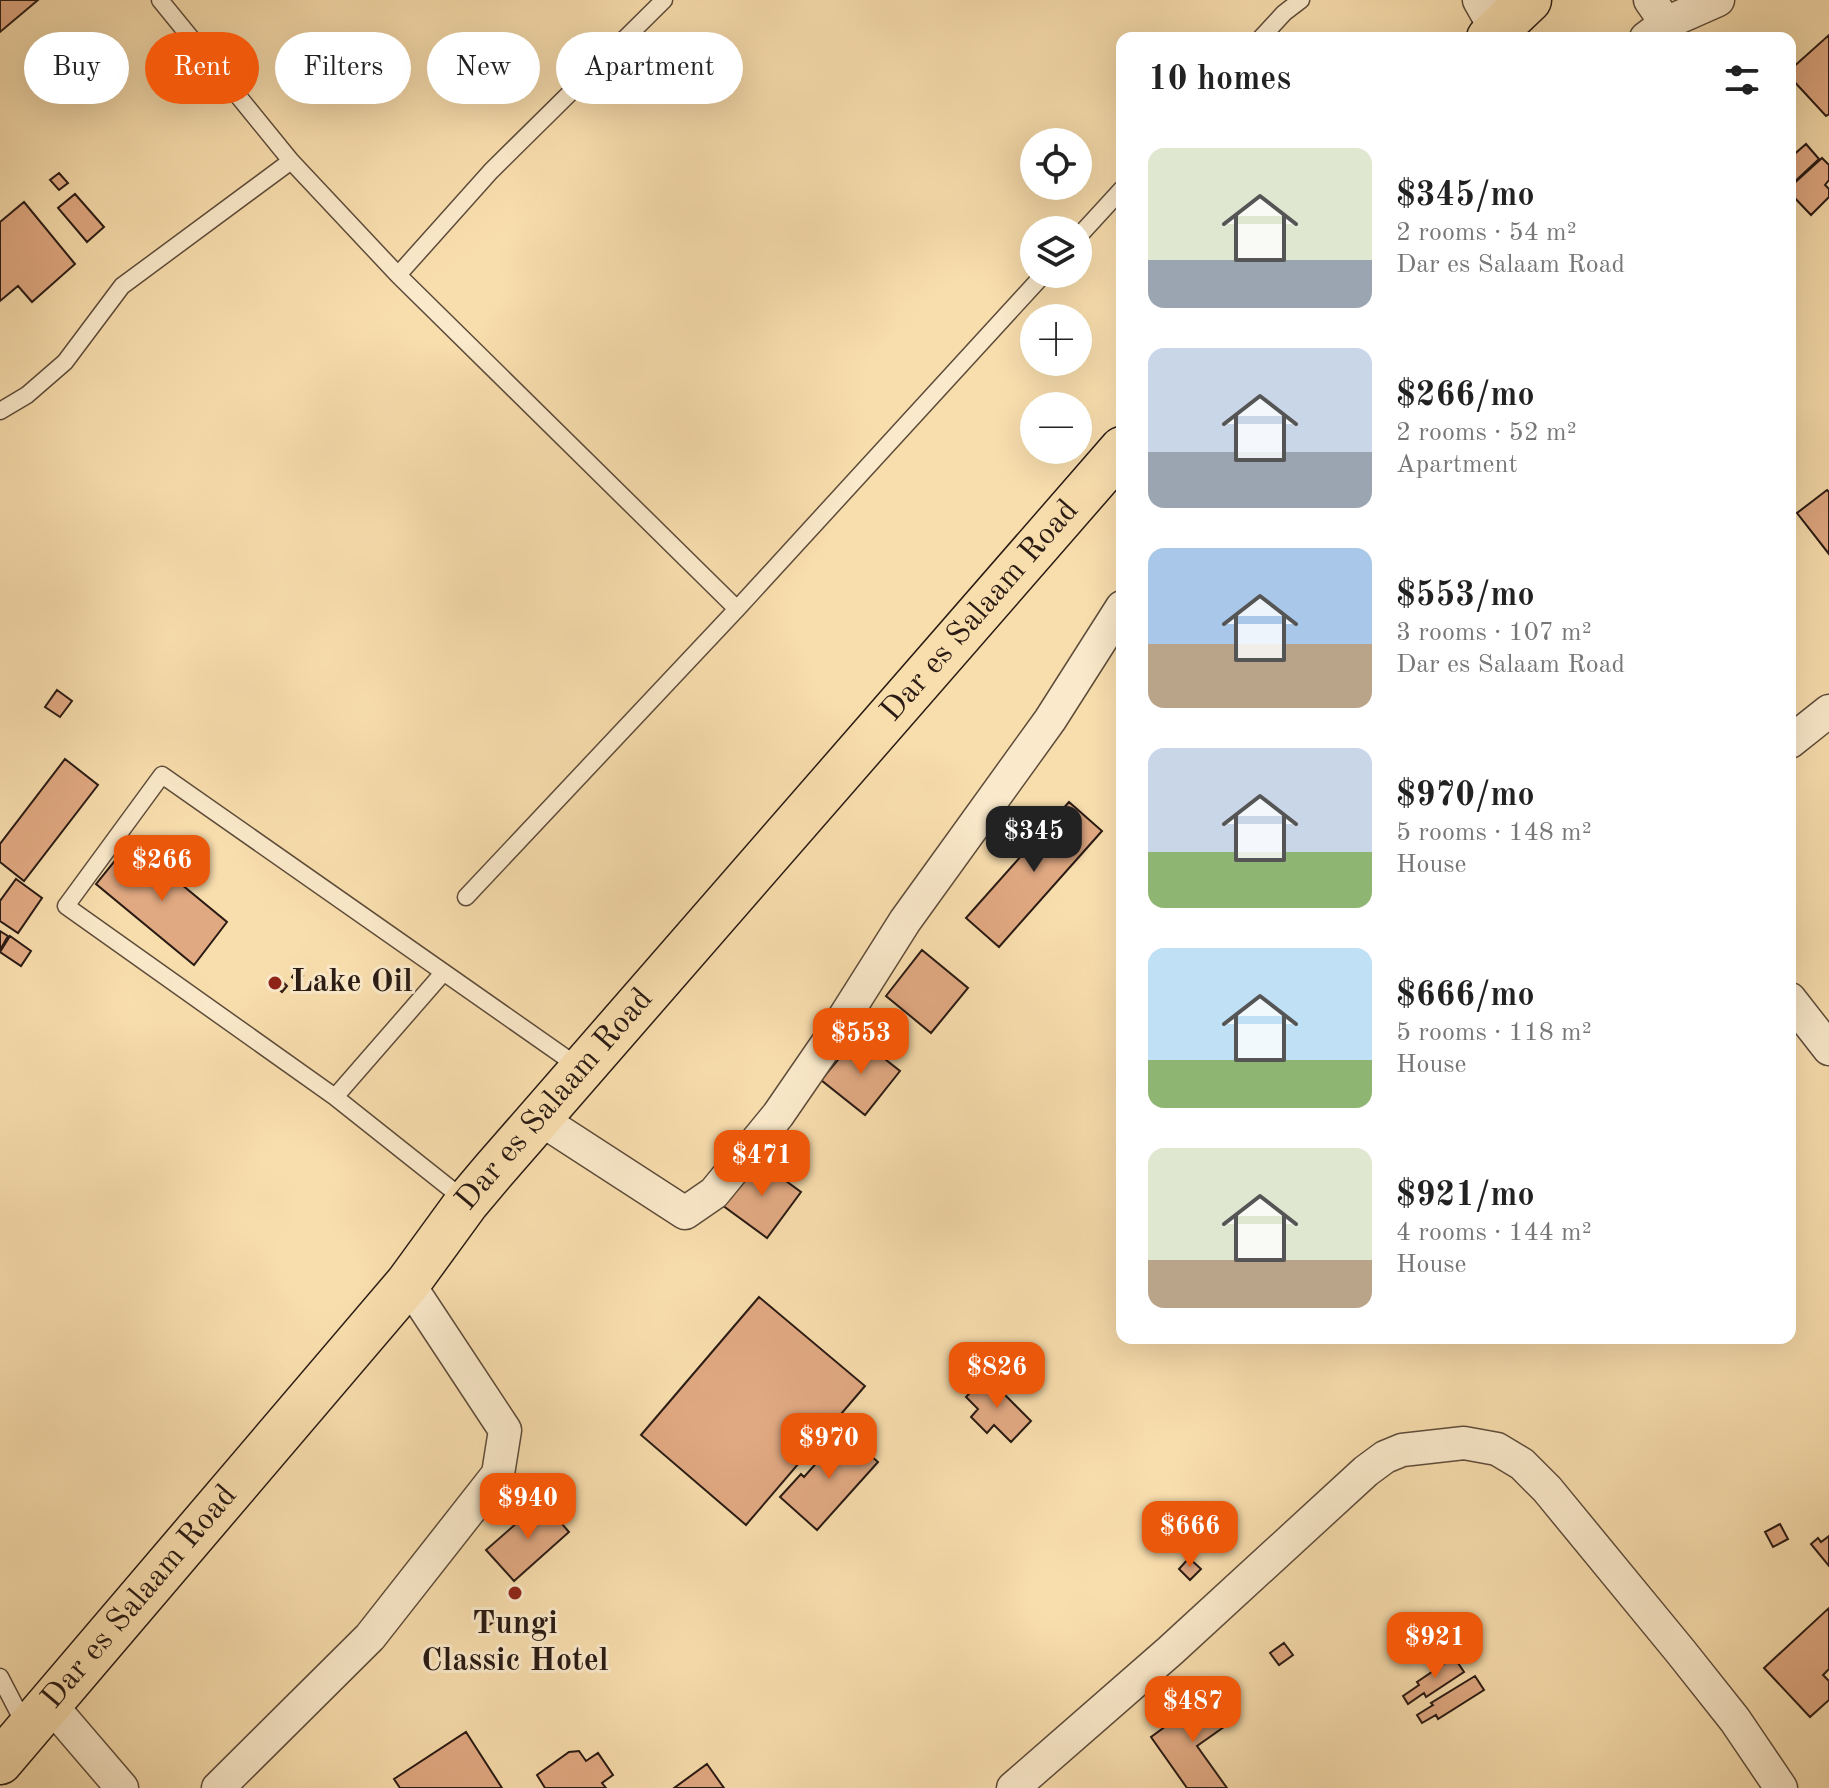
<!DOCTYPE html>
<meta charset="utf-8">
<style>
body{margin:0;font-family:"Old Standard TT",serif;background:#f6f6f6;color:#222;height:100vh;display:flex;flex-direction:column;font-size:30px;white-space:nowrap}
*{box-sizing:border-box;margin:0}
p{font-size:26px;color:#767676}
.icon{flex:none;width:44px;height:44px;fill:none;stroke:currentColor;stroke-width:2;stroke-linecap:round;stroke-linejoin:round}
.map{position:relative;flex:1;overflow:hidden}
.side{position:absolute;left:1116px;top:32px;width:680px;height:1312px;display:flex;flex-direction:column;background:#fff;border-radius:16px;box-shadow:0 8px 32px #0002}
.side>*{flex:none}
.hud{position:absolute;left:24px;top:32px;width:760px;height:72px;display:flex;gap:16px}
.buttons{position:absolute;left:1020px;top:128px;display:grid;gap:16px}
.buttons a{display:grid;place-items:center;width:72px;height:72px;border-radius:50%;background:#fff;box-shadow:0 8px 32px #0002;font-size:40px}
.price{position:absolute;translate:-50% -68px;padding:0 18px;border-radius:16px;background:#ea580c;color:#fff;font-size:26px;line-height:52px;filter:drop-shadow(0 2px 4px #0008)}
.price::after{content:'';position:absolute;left:50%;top:48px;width:24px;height:18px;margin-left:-12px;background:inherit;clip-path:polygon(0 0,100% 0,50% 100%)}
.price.current{background:#222;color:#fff}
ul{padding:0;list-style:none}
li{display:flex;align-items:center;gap:24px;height:200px;padding:0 32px}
li span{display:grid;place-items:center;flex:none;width:224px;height:160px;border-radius:16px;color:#555}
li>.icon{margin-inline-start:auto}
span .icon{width:96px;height:96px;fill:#fffc;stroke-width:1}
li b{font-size:34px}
h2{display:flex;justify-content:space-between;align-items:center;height:96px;padding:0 32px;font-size:34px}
.tag{padding:0 28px;border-radius:36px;background:#fff;box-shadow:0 8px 32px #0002;font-size:28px;line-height:72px}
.tag.current{background:#ea580c;color:#fff}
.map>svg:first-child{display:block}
</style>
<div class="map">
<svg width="1829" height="1788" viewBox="0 0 1829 1788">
<rect width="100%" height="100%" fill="#f8ddad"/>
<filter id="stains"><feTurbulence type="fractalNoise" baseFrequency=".0025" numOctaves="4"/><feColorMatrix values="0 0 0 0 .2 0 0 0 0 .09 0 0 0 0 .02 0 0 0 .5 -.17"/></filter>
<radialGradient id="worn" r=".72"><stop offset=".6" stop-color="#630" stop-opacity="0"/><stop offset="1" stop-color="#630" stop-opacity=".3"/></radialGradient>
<path fill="#e1a982" stroke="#2a1b14" stroke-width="2" d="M0,0H38L0,32Z
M1829,35V114L1826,116L1790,77V70Z
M1806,144L1819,159L1790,186V158Z
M1822,158L1829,165V180L1825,185L1829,189V197L1811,215L1790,193V187Z
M59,173L68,183L59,190L50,180Z
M75,194L104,227L87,242L58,208Z
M24,202L75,264L32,302L18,286L0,301V222Z
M1827,490L1829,492V554L1797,513Z
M57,690L72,701L60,717L45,707Z
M65,759L98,785L24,881L0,862V844Z
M1069,802L1102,831L999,947L966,918Z
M130,842L227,922L194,965L96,884Z
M16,879L42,898L18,933L0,921V901Z
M0,931L8,936L0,950Z
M10,936L31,951L21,966L0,952Z
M922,950L968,988L931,1033L886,996Z
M296,971L303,976L298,982L292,977Z
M281,980L287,986L282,992L275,986Z
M857,1037L900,1071L865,1115L821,1080Z
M756,1159L801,1192L767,1238L722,1205Z
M759,1297L865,1386L746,1525L641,1435Z
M986,1376L1031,1421L1011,1442L994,1425L987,1433L971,1417L978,1409L966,1397Z
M844,1432L878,1462L817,1530L780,1497L801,1474L804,1477Z
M542,1501L569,1532L514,1581L486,1550Z
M1780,1524L1788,1539L1773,1547L1765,1532Z
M1829,1536V1566L1811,1544L1818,1538L1821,1542Z
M1189,1558L1201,1569L1190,1580L1179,1569Z
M1829,1608V1669L1823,1675L1829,1681V1700L1810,1717L1764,1668Z
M492,1610L498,1619L489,1625L483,1616Z
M1284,1643L1293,1655L1279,1665L1270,1653Z
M1454,1657L1464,1672L1426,1697L1424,1693L1408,1704L1403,1696L1419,1685L1417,1682Z
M1475,1676L1484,1690L1438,1719L1436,1715L1422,1723L1417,1715L1433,1705L1431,1703Z
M1210,1694L1231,1722L1197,1746L1227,1788H1187L1151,1737Z
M466,1732L502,1788H400L394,1779Z
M579,1751L586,1761L598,1753L613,1775L602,1783L606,1788H545L537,1775L569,1752Z
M707,1764L724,1788H674Z"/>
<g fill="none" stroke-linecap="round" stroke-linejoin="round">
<defs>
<path id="lane" d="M160,0L291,161L398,275L491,171L664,0
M1261,38L1284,13L1301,0
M1078,237L1122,189
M398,275L737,609
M0,411L27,395L65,362L122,286L291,161
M466,897L737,609L1044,274
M335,1097L443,973
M466,1201L335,1097L66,906L162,775L579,1067
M0,1677L25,1725"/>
<path id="street" d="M1479,0L1496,30
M1650,0L1666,23
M1646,38L1666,23L1718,0
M1790,742L1829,711
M1790,999L1829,1049
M540,1119L685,1213L714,1193L778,1115L833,1035L905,921L1050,720L1122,607
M50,1704L122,1788
M218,1788L370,1637L498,1474L505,1430L408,1283
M1013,1788L1170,1651L1366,1471L1385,1457L1402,1450L1464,1443L1497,1449L1522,1464L1547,1489L1681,1652L1735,1720L1781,1788"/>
<g id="highway">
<path d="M1489,38L1529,0"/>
<path id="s1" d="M0,1762L408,1283L467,1202L494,1170L1122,449"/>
</g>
</defs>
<use href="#lane" stroke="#5e4c3a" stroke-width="19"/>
<use href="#street" stroke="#5e4c3a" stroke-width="35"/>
<use href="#highway" stroke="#2a1b14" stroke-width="47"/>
<use href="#lane" stroke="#fae9ca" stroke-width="16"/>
<use href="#street" stroke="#fae9ca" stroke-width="32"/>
<use href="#highway" stroke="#f8ddad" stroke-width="44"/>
</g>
<g fill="#8f2418" stroke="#fae9ca" stroke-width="3">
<circle cx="275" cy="983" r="8"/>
<circle cx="515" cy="1593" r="8"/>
</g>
<g text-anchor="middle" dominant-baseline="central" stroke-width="6" stroke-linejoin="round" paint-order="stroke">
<g font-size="32" fill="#2a1b14" stroke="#fae9ca">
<text stroke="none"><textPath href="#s1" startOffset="1512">Dar es Salaam Road</textPath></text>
<text stroke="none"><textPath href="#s1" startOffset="864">Dar es Salaam Road</textPath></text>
<text stroke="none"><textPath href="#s1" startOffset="216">Dar es Salaam Road</textPath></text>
</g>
<g font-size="32" font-weight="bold" fill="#2a1b14" stroke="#fae9ca" text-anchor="start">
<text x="291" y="983">Lake Oil</text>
<text x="515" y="1625" text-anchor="middle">Tungi<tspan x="515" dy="37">Classic Hotel</tspan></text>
</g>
</g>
<rect width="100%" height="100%" filter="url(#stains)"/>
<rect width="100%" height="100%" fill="url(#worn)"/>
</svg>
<div class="buttons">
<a><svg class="icon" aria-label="locate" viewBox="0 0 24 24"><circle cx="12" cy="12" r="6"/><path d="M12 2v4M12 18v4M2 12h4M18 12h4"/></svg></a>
<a><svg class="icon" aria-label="layers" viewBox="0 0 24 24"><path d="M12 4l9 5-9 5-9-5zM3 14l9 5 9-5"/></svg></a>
<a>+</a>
<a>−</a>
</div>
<b class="price current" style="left:1034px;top:874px">$345</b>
<b class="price" style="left:162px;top:903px">$266</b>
<b class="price" style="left:861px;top:1076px">$553</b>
<b class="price" style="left:762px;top:1198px">$471</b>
<b class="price" style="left:997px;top:1410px">$826</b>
<b class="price" style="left:829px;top:1481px">$970</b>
<b class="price" style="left:528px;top:1541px">$940</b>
<b class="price" style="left:1190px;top:1569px">$666</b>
<b class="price" style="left:1435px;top:1680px">$921</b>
<b class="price" style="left:1193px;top:1744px">$487</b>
<div class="hud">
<a class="tag">Buy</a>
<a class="tag current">Rent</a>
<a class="tag">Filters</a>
<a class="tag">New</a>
<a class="tag">Apartment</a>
</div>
<section class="side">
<h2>10 homes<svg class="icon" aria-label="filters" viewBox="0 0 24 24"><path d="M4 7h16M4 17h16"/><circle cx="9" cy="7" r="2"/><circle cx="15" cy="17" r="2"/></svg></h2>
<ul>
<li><span style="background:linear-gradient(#dfe7d0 70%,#9aa5b1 0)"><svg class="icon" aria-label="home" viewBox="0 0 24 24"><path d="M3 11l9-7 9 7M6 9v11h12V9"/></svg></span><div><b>$345/mo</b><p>2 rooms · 54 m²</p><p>Dar es Salaam Road</p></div></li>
<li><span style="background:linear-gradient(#c9d6e8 65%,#9aa5b1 0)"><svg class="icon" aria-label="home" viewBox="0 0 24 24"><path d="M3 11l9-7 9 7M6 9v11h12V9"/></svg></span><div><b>$266/mo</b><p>2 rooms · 52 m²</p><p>Apartment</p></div></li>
<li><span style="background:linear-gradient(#a9c7e8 60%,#b9a48a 0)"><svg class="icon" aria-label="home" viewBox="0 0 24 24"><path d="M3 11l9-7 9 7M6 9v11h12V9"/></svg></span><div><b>$553/mo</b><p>3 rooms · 107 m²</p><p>Dar es Salaam Road</p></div></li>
<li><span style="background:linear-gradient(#c9d6e8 65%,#8fb573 0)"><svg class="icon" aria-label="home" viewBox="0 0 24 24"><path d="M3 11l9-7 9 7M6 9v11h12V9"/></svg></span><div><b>$970/mo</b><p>5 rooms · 148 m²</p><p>House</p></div></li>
<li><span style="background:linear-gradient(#bfe0f5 70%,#8fb573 0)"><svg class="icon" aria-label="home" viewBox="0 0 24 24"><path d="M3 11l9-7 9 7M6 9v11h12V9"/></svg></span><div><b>$666/mo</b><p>5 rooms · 118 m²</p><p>House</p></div></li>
<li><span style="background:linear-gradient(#dfe7d0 70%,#b9a48a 0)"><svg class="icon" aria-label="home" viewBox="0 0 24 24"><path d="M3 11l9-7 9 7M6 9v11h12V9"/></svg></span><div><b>$921/mo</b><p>4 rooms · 144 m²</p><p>House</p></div></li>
</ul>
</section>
</div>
